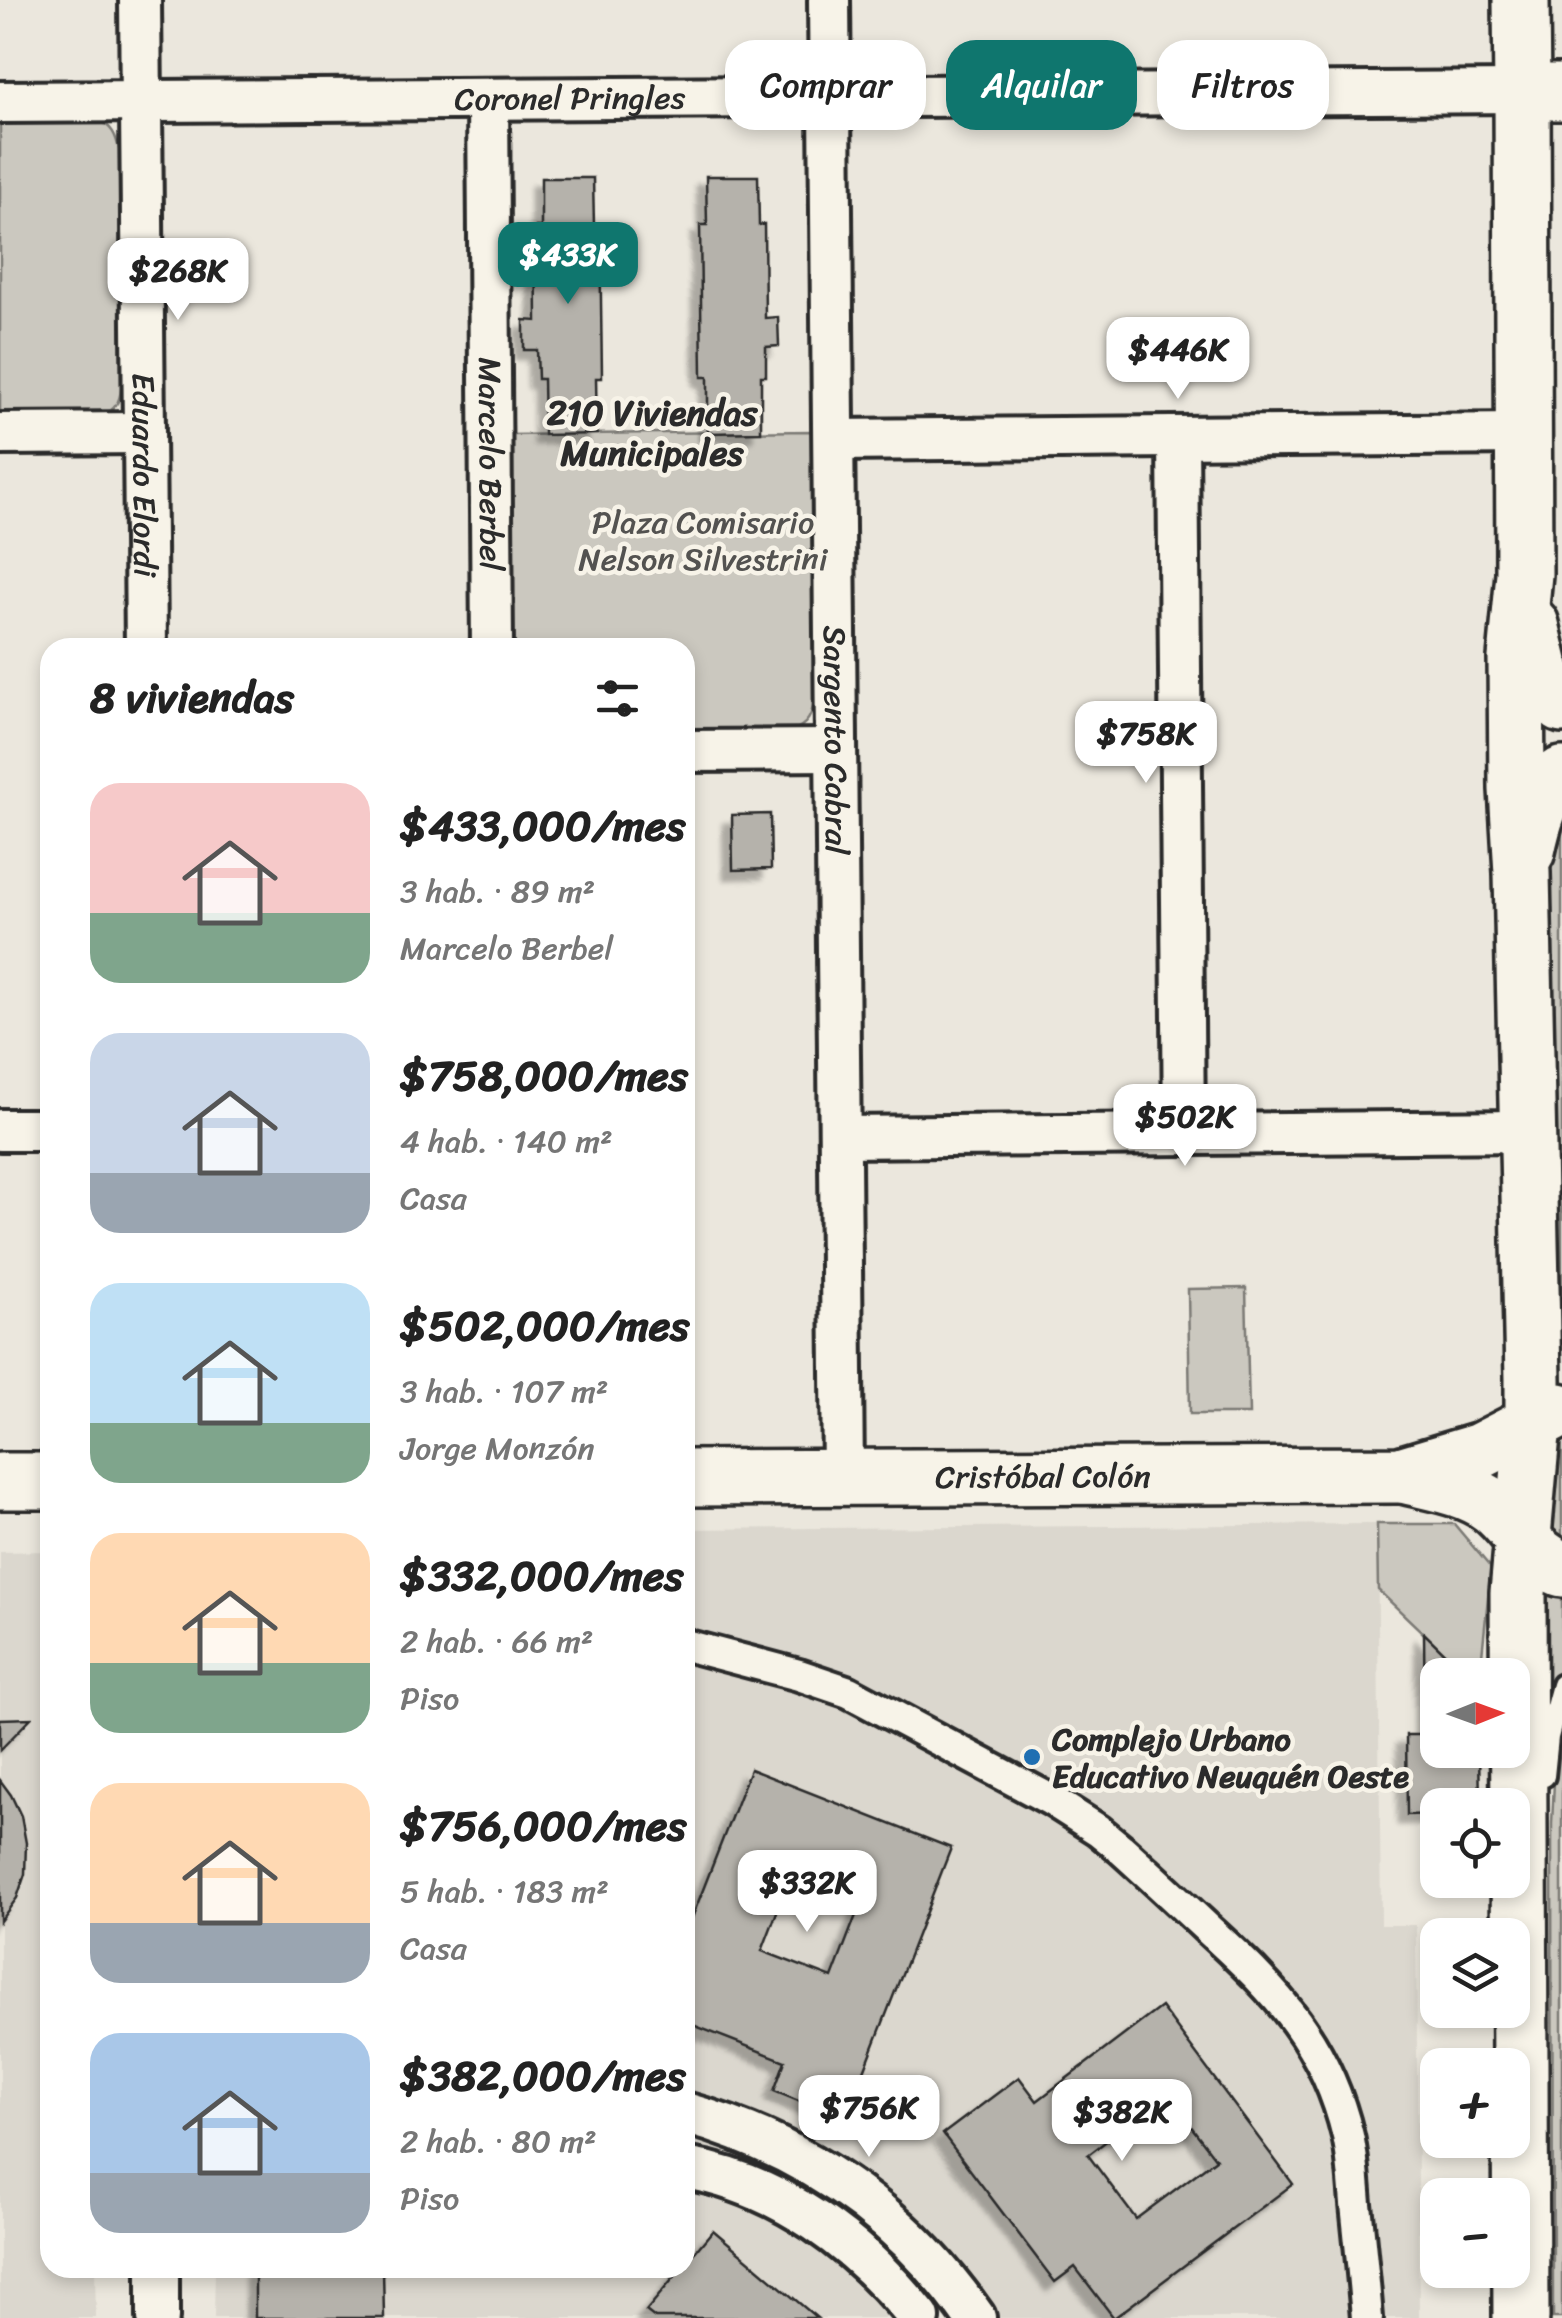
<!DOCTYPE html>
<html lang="es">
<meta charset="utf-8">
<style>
body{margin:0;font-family:Sriracha,sans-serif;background:#f6f6f6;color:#222;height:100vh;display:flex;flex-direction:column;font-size:38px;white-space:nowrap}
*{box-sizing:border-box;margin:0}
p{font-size:32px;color:#767676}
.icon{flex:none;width:55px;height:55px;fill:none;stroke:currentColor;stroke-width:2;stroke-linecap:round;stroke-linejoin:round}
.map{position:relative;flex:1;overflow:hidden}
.details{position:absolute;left:40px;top:638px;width:655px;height:1640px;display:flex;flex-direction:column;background:#fff;border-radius:30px;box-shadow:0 5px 15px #0003}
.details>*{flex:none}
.hud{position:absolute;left:725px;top:40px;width:685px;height:90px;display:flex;gap:20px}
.needle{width:65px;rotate:89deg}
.buttons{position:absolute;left:1420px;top:1658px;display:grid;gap:20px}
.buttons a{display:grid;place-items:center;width:110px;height:110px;border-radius:20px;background:#fff;box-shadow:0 5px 15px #0003;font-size:50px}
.price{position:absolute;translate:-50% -85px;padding:0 22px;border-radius:20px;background:#fff;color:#222;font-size:32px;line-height:65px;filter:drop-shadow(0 2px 5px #0008)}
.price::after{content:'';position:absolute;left:50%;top:60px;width:30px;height:22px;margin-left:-15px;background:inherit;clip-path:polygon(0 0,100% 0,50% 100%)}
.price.active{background:#0f766e;color:#fff}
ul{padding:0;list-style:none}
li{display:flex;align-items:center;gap:30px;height:250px;padding:0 50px}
li span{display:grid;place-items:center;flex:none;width:280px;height:200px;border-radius:30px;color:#555}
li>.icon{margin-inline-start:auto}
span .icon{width:120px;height:120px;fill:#fffc;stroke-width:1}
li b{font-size:42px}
h2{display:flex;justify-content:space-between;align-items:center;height:120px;padding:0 50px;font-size:42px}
.chip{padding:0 35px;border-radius:30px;background:#fff;box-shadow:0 5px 15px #0003;font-size:35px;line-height:90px}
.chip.active{background:#0f766e;color:#fff}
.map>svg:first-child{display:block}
</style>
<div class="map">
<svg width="1562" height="2318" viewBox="0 0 1562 2318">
<defs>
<filter id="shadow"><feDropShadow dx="-9" dy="9" stdDeviation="2.5" flood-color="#0004"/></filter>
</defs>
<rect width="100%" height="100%" fill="#ebe7dd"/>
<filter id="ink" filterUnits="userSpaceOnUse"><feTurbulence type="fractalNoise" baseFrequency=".01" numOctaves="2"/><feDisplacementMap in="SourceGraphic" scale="20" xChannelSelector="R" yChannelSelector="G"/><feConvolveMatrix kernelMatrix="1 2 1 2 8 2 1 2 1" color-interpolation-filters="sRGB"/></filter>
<g filter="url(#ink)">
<path fill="#dbd7ce" d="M1377,1524L1381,1925H1416L1419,2318H214L215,2268H685V1529Z
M50,1551V2268H95L96,2318H0V1552Z"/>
<path fill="#cbc8bf" stroke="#7b7a75" stroke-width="2.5" d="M0,119L98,120C112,126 116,135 119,150L121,388C120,402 115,410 102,415L0,417Z
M812,431L814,697C813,715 808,726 790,731L685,733V648L511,647L509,435Z
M1562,816V1350L1557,1339L1543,903L1554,831Z
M1246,1288L1249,1414H1190L1188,1289Z
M1562,1436V1553L1543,1524L1549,1456Z
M1377,1524H1454L1491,1568L1480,1675H1467L1378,1590Z
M1540,1578L1562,1588V1664L1530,1760Z
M1562,1726V2318H1553L1552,1824L1554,1782Z"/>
<path fill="#b5b2ab" stroke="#2b2b2b" stroke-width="2.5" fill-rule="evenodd" filter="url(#shadow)" d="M706,176H758L759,225L764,224L765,318L778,317L779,346L766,347V376H761V432L708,433V377H702L700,225H707Z
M541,178H593L594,226H600L602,378H596L597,434L544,435L543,379H538L537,350H524V320L537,321L536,227H541Z
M770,814L771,869L733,870L732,815Z
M1424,1633L1467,1675H1438V1750H1479L1480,1805H1438V1814L1407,1815L1406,1735H1425Z
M31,1718L0,1750V1719Z
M750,1769L951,1848L845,2120L774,2091L785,2061L685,2022V1921L690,1923ZM798,1857L868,1884L832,1978L762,1951Z
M0,1780L11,1795L21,1816L26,1843L25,1874L17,1898L0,1921Z
M1161,2007L1293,2184L1114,2318L1075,2267L1055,2282L943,2134L1019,2077L1037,2101ZM1167,2095L1216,2159L1136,2219L1088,2155Z
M713,2230L817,2318H655L646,2311L682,2268H685V2264Z
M255,2268H383L384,2318H255Z"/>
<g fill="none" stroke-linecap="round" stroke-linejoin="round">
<defs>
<path id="service" d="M1544,1776L1548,1737L1562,1685"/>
<path id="pedestrian" d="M685,1645L799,1675L849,1692L1051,1800L1098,1830L1120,1848C1150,1875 1180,1903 1210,1931C1278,1993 1326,2043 1348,2136C1353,2158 1354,2181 1356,2204C1360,2242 1364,2280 1367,2318"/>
<g id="minor">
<path id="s1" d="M140,0L146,648"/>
<path id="s2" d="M829,0L843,1477"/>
<path id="s3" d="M488,99L492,648"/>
<path id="s4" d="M0,102L1522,92"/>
<path d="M0,434L144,433"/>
<path d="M1178,437L1184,1134"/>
<path d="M834,440L1523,434"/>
<path d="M685,751L836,750"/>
<path d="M0,1130H50"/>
<path d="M841,1137L1528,1131"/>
<path d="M685,2113C806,2147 903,2214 975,2318"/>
<path d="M685,2168C781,2184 860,2244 919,2318"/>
<path d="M158,2268V2318"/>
</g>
<path id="secondary" d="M1521,0L1522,92"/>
<g id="primary">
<path d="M1531,625L1543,675L1562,705"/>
<path d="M1527,851C1533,823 1540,794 1562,775"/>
<path d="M1403,1475C1433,1483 1466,1487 1492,1506C1520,1528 1524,1553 1562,1569"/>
<path id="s5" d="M685,1478L1400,1475L1480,1451L1558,1411"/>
<path d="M0,1481H50"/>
<path d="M1521,2318L1518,1593L1533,1423V1379L1522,873L1517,789L1516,658L1524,574L1522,92H1562"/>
</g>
</defs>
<use href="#service" stroke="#2b2b2b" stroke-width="28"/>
<use href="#pedestrian" stroke="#2b2b2b" stroke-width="38"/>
<use href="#minor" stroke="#2b2b2b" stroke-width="48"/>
<use href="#secondary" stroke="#2b2b2b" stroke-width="62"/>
<use href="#primary" stroke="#2b2b2b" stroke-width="62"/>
<use href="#service" stroke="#f7f3e8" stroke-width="20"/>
<use href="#pedestrian" stroke="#f7f3e8" stroke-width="30"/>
<use href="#minor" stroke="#f7f3e8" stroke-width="40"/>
<use href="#secondary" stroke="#f7f3e8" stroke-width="55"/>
<use href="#primary" stroke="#f7f3e8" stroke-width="55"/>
</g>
</g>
<circle fill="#1f6fb2" stroke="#f7f3e8" stroke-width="4" cx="1032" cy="1757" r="10"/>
<g text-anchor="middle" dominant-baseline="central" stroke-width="9" stroke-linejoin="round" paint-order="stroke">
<g font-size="32" fill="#2b2b2b" stroke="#f7f3e8">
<text stroke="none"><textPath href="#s4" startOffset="570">Coronel Pringles</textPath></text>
<text stroke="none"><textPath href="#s3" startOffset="365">Marcelo Berbel</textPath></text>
<text stroke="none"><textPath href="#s1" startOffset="475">Eduardo Elordi</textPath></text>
<text stroke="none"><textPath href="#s2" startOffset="740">Sargento Cabral</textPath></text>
<text stroke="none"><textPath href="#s5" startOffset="358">Cristóbal Colón</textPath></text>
</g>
<g font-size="32" fill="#535250" stroke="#f7f3e8">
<text x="703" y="522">Plaza Comisario<tspan x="703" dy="37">Nelson Silvestrini</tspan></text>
</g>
<g font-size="32" font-weight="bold" fill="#2b2b2b" stroke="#f7f3e8" text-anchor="start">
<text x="1052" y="1739">Complejo Urbano<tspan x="1052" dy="37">Educativo Neuquén Oeste</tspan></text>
</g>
<g font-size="35" font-weight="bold" fill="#2b2b2b" stroke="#f7f3e8">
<text x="652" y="413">210 Viviendas<tspan x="652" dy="40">Municipales</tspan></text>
</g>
</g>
</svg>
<div class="buttons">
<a><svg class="needle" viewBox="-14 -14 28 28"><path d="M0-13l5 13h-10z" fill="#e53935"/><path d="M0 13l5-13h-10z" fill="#767676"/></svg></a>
<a><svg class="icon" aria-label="locate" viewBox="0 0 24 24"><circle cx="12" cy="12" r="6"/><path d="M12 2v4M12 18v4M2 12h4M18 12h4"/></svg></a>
<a><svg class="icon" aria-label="layers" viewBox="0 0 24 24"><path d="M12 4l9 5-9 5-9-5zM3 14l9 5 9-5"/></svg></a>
<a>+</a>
<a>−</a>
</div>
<b class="price active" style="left:568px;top:307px">$433K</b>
<b class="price" style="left:178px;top:323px">$268K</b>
<b class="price" style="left:1178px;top:402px">$446K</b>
<b class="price" style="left:1146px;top:786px">$758K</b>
<b class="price" style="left:1185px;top:1169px">$502K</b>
<b class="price" style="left:807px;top:1935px">$332K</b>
<b class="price" style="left:869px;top:2160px">$756K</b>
<b class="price" style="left:1122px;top:2164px">$382K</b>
<div class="hud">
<a class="chip">Comprar</a>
<a class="chip active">Alquilar</a>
<a class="chip">Filtros</a>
</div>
<section class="details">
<h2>8 viviendas<svg class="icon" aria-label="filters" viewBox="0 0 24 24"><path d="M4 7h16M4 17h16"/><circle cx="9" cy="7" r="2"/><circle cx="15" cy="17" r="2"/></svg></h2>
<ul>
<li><span style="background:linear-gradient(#f6c9c9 65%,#7fa58c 0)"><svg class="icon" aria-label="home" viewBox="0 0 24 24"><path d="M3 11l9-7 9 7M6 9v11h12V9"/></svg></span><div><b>$433,000/mes</b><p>3 hab. · 89 m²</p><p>Marcelo Berbel</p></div></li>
<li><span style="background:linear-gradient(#c9d6e8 70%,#9aa5b1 0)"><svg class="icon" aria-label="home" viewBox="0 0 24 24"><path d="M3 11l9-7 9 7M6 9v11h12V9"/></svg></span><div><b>$758,000/mes</b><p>4 hab. · 140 m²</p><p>Casa</p></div></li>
<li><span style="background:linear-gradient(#bfe0f5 70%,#7fa58c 0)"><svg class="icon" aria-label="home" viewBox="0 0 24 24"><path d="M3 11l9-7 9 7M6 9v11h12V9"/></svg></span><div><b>$502,000/mes</b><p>3 hab. · 107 m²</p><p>Jorge Monzón</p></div></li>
<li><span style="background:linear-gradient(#ffd9b3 65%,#7fa58c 0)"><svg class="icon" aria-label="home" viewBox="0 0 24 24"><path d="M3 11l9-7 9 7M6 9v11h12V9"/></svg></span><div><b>$332,000/mes</b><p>2 hab. · 66 m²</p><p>Piso</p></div></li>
<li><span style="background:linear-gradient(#ffd9b3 70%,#9aa5b1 0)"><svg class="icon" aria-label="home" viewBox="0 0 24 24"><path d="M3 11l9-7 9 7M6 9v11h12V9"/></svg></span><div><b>$756,000/mes</b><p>5 hab. · 183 m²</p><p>Casa</p></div></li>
<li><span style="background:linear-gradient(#a9c7e8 70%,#9aa5b1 0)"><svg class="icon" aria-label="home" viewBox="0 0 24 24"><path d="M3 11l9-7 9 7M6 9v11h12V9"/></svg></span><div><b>$382,000/mes</b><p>2 hab. · 80 m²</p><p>Piso</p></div></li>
</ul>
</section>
</div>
